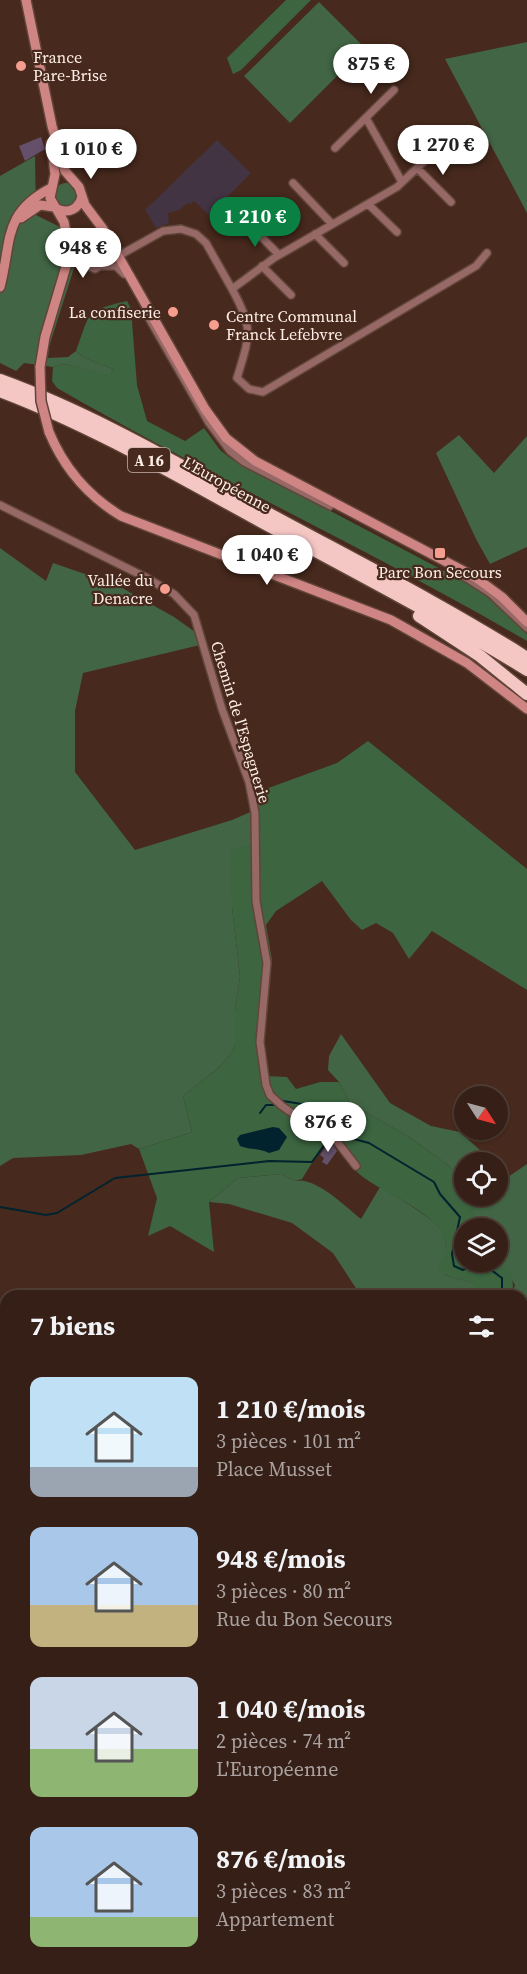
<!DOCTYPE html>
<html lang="fr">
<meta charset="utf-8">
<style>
body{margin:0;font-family:"Source Serif 4",serif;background:#3d271f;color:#f1f3f6;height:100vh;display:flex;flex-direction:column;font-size:22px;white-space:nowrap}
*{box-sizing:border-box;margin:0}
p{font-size:20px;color:#aaa2a1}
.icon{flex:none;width:33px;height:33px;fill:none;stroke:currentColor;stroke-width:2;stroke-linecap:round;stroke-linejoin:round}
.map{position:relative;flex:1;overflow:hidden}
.details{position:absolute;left:0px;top:1290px;width:528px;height:684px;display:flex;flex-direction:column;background:#351f16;border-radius:18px 18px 0 0;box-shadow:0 2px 4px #0004,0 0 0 2px #4f3d35}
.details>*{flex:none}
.needle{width:39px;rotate:126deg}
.tools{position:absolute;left:454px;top:1086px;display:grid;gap:12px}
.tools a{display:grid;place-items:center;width:54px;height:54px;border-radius:50%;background:#351f16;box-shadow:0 2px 4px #0004,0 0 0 2px #4f3d35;font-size:30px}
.price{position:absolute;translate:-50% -51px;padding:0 14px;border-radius:21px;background:#fff;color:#222;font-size:20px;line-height:39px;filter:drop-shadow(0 2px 3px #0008)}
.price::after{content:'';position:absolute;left:50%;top:36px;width:18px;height:14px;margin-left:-9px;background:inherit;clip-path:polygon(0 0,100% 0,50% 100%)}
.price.current{background:#0b8043;color:#fff}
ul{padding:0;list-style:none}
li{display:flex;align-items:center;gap:18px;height:150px;padding:0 30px}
li span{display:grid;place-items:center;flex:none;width:168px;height:120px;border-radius:12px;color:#555}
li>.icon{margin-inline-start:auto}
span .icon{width:72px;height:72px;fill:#fffc;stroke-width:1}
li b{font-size:26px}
h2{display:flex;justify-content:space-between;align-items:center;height:72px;padding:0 30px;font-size:26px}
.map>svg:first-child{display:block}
</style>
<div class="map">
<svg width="527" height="1974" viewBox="0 0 527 1974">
<rect width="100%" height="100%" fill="#47291d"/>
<path fill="#423442" d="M217,140L251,173L209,215L194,201L190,204L188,203L179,210L168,213L169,223L156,228L145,210Z"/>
<path fill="#426545" d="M319,2L365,48L290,123L244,76Z
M527,42V213L445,59Z
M35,156L36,215L62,228L73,257L74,268L49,347L48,358L68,357L76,351L85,358L113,369L110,376L65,364L53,367L24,363L16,371L0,363V176Z
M54 195a12 12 0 1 1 24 0a12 12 0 1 1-24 0Z
M459,435L494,473L527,436V547L490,564L476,539L436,453Z
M0,548L46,581L53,563L117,585L174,617L198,634L200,645L83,673L75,711V772L135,850L232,820L255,810L258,841L232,907L240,976L235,1011V1044L232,1053L216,1070L183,1096L192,1132L139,1149L131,1144L81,1155L13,1158L0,1166Z
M341,1034L390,1103L431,1126L460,1132L493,1162H465V1184L448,1165L409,1137L350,1103L339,1082L328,1070L329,1056Z
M527,1164V1341L522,1332V1296H512L515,1285L505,1269L495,1262H498V1228H475V1196H498V1167L508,1177Z
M281,1174L295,1181C315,1176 346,1207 361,1219L380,1187C395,1197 439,1219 444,1236C448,1249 445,1262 444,1275L474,1283L479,1296H361L333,1253L292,1223L229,1204L209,1202L238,1178Z
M522,1429L527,1433V1592L522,1588Z
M0,1703L6,1707V1785L0,1780Z
M6,1861V1968H242L232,1974H0V1862Z"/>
<path fill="#3c6540" d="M286,0H311L241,70L233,74L227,58Z
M127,301L131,309L137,385L147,421L185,441L204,428L220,450L230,458L469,584L489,597L527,634V641C373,551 211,477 57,388L52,381L53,367L65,364L110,375L113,369L85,358L76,351C91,311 84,311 127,301Z
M368,741L527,869V990L432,931L409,959L393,933L376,923L362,930L351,920L322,881L276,911L266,925L272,960L263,993L262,1024L265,1076L287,1077L296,1089L320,1082H339L350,1103L409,1137L448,1165L465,1184V1196H475V1228H465V1262C492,1262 518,1260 512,1296H479L473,1283L444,1275L438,1267C441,1261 446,1252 446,1246C445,1212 375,1192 355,1170C342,1156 344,1147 325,1135L326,1140L302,1179L295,1181L281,1174L238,1178L209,1202L214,1252L170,1226L148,1236L157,1198L139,1149L192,1132L183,1096L216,1070L232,1053L235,1044V1011L240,976L232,907L230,851L258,841L252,794L337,763Z
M522,1332L527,1341V1433L522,1429Z"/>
<path fill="#00232e" d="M273,1127L279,1128L287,1137L279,1150L269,1153C259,1148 250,1150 240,1146L237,1139L240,1135Z"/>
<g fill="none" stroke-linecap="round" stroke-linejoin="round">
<path stroke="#00232e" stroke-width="2" d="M260,1113L266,1105H275L283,1101L308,1105L311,1107L308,1120L335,1132
M335,1134L369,1143L434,1182L440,1194L460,1217L452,1254L454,1266L463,1270C480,1259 487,1267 502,1278V1293L499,1296
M0,1207L46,1215L57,1213L115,1178L269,1161L312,1162L330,1137
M522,1310L527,1304
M522,1347L527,1358"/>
</g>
<path fill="#64506b" d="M41,137L45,149L25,161L19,146Z
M330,1141L337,1151L327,1165L322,1162L324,1158L320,1155Z"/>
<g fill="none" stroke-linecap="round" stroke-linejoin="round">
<defs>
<path id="street" d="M366,118L402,182
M335,148L394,90
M417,168L451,202
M293,183L332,224
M368,204L397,232
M249,224L279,255
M315,234L344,263
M71,245L84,264L95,269L163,231L181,229L196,234L206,243L232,289L274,258L397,187L435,151L423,138
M101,266H116L124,274
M262,266L291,295
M232,289C254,329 250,335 237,378L249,389L263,392L476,266L487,253
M146,313L209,423L230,451L244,462L330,506
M0,505L147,578L174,594L194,615L222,709L249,782L255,813L256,901L267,963L260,1042L266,1085L270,1095L282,1106L305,1122L332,1135L356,1166
M462,575L490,593L527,628"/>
<path id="secondary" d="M26,0L52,126L65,171L79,187L85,205L103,229L205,409L226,438L255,461L475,577L502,597L527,622
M57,209C69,214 79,209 82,196
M21,218L40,205L54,207
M0,287C12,242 2,213 51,188
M40,367L45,337L70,253L64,222L50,198L55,174L51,143
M49,432C64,468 88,496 121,516L391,620L467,663L527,709
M0,1857L6,1856
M236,1968L239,1974"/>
<path id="highway" d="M0,380C96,415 183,467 273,516C358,562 445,606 527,658
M0,391C95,427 183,479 273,528C358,574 445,619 527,670
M419,616L480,656L527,694"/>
</defs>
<use href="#street" stroke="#614539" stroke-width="10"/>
<use href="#secondary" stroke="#614539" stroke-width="12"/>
<use href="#highway" stroke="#614539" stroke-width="15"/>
<use href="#street" stroke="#966866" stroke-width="7"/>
<use href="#secondary" stroke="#cf8583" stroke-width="9"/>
<use href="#highway" stroke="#f5c7c4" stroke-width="12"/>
<defs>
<path id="secondary-bridge" d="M40,367L41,401L49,432"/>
</defs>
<use href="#secondary-bridge" stroke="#614539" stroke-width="12" stroke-linecap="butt"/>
<use href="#secondary-bridge" stroke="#cf8583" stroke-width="9"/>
</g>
<g fill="#f59d8e" stroke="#47291d" stroke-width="2">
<circle cx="21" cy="66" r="6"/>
<circle cx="173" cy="312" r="6"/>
<circle cx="214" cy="325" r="6"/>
<rect x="434" y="547" width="12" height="12" rx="3"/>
<circle cx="165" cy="589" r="6"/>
</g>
<g text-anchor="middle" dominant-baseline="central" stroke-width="4.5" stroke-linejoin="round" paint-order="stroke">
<rect fill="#47291d" stroke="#c7b3aa" stroke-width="1.5" x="128" y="448" width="42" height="24" rx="4.5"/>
<g font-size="15" font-weight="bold" fill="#feeee7">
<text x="149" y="460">A 16</text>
</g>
<g font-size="16" fill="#feeee7" stroke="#47291d" text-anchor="start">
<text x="33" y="57">France<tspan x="33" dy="18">Pare-Brise</tspan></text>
<text x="161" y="312" text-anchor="end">La confiserie</text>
<text x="226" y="316">Centre Communal<tspan x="226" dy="18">Franck Lefebvre</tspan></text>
<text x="440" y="572" text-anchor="middle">Parc Bon Secours</text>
<text x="153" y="580" text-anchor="end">Vallée du<tspan x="153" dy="18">Denacre</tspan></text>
</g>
<g font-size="16" fill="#feeee7" stroke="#47291d">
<text transform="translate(227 484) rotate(29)">L'Européenne</text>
<text transform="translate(241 722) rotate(73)">Chemin de l'Espagnerie</text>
</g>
</g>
</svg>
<div class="tools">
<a><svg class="needle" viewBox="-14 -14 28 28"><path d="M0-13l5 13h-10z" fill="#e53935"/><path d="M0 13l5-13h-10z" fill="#aaa2a1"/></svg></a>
<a><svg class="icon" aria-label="locate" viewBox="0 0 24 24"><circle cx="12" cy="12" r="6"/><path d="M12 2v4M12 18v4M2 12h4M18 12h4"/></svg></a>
<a><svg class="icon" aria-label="layers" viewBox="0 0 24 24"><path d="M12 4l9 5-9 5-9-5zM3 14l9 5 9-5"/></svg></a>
</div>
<b class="price" style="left:371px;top:95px">875 €</b>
<b class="price" style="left:443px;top:176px">1 270 €</b>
<b class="price" style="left:91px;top:180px">1 010 €</b>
<b class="price current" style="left:255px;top:248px">1 210 €</b>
<b class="price" style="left:83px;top:279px">948 €</b>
<b class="price" style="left:267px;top:586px">1 040 €</b>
<b class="price" style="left:328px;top:1153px">876 €</b>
<section class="details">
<h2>7 biens<svg class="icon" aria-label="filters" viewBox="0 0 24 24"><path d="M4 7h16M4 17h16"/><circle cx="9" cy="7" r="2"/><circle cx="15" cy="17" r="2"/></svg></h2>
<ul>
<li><span style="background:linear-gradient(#bfe0f5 75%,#9aa5b1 0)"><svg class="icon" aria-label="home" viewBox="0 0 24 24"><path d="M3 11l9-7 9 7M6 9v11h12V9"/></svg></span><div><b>1 210 €/mois</b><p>3 pièces · 101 m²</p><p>Place Musset</p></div></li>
<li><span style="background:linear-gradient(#a9c7e8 65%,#c2b280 0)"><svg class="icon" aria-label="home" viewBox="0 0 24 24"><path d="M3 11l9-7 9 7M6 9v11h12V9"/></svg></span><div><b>948 €/mois</b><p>3 pièces · 80 m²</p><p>Rue du Bon Secours</p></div></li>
<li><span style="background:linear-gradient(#c9d6e8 60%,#8fb573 0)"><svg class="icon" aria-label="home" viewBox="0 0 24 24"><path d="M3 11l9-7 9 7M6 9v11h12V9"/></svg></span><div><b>1 040 €/mois</b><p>2 pièces · 74 m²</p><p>L'Européenne</p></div></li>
<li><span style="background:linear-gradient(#a9c7e8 75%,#8fb573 0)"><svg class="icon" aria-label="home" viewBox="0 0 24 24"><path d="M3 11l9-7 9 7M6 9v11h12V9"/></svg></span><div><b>876 €/mois</b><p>3 pièces · 83 m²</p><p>Appartement</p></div></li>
</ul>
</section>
</div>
